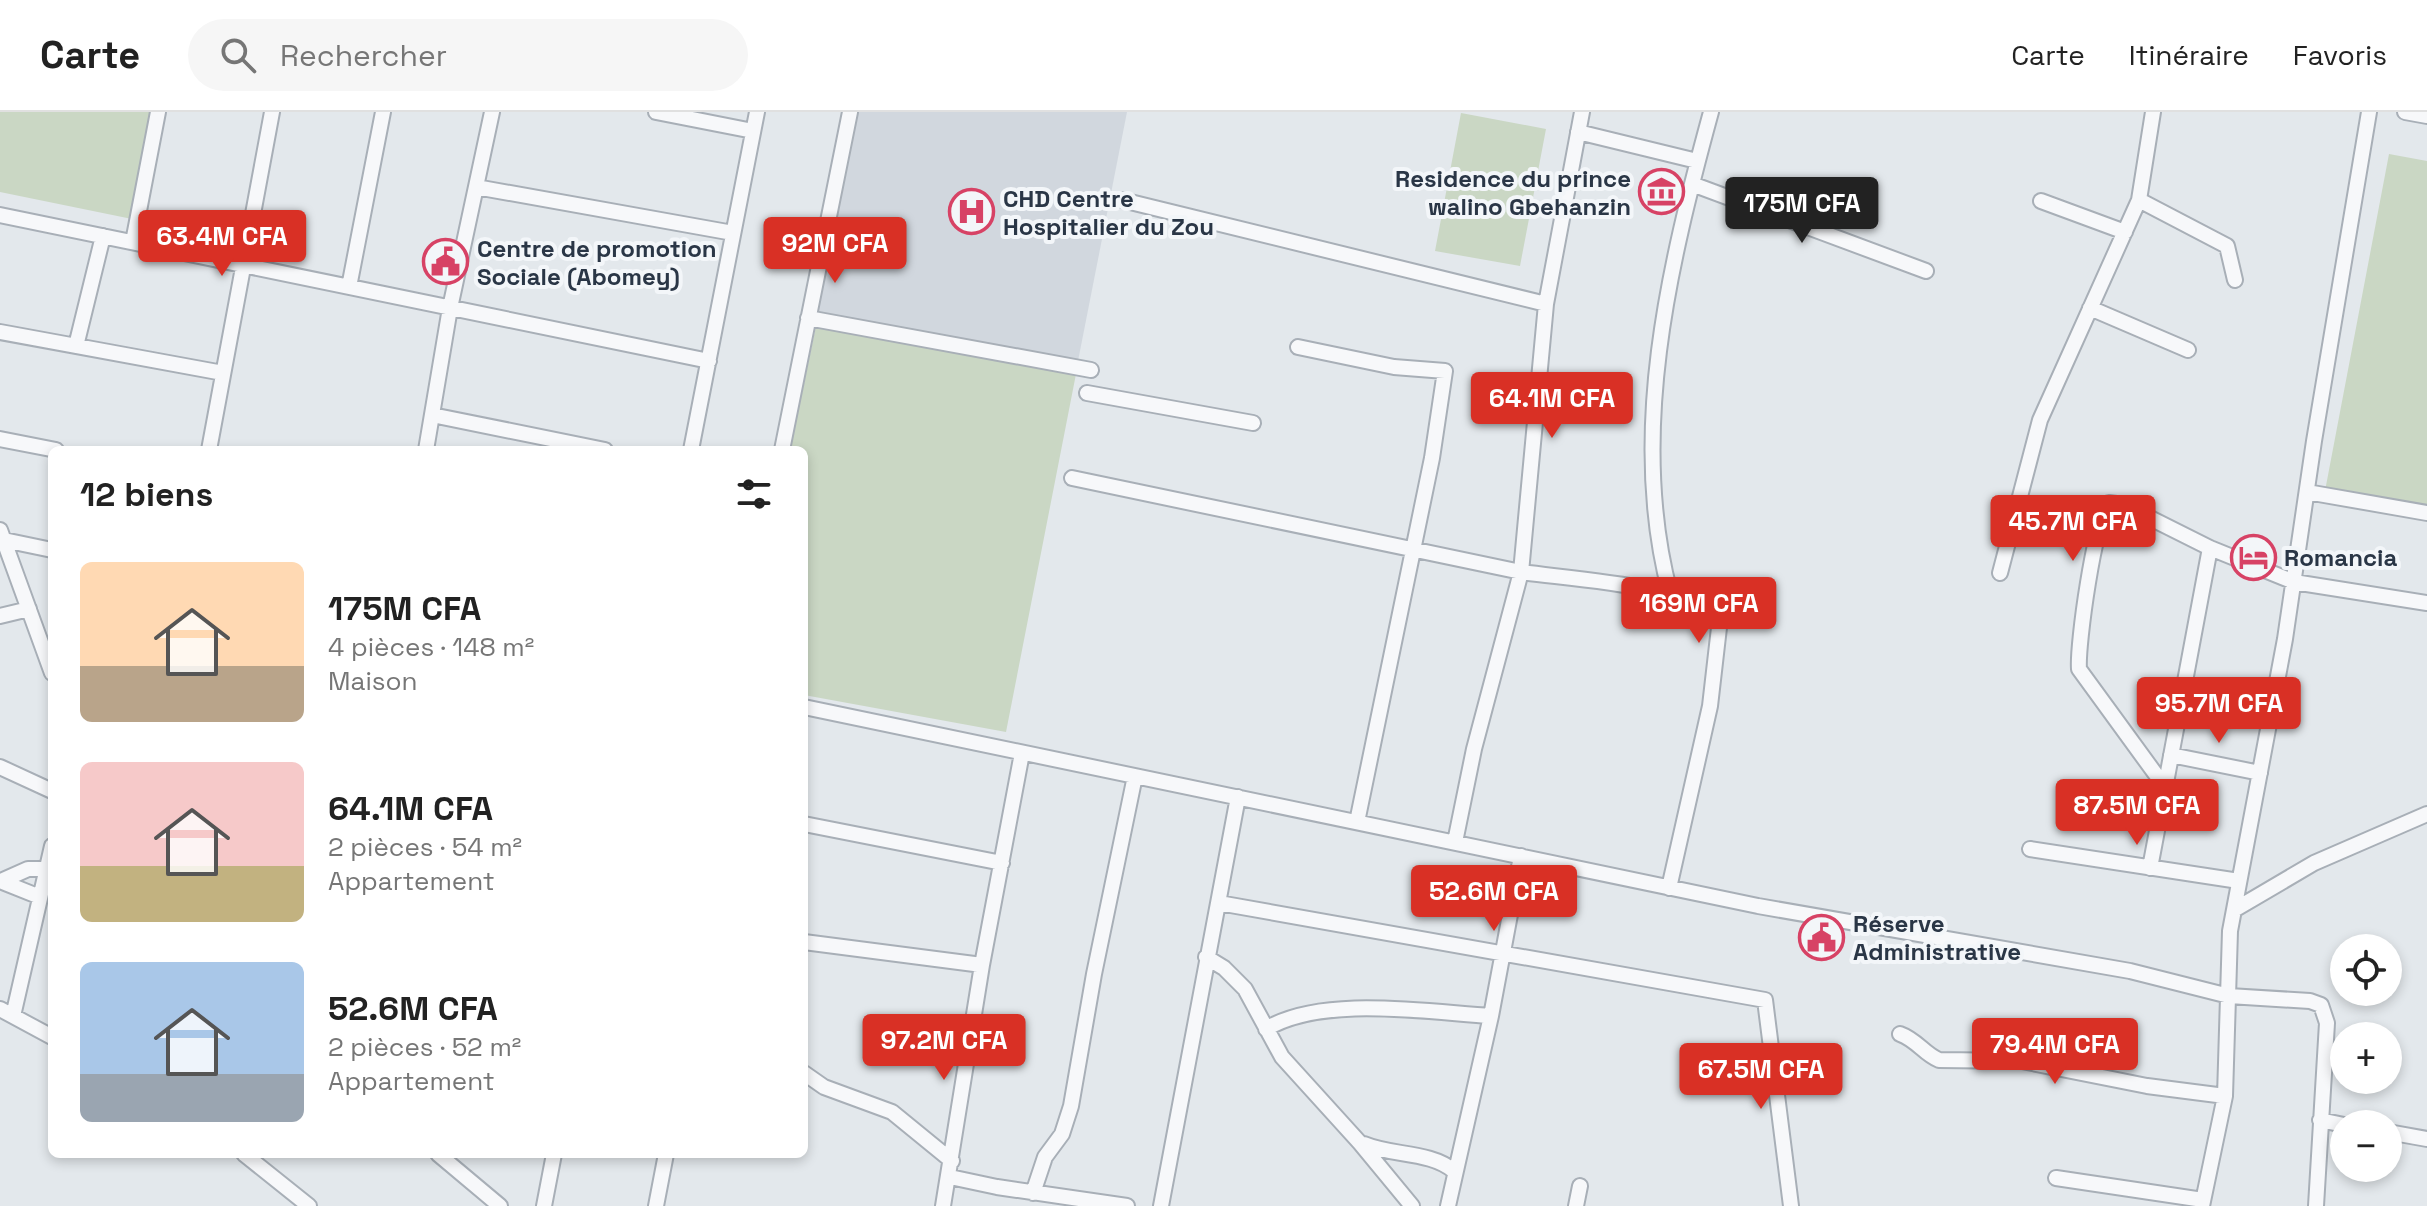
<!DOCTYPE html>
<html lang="fr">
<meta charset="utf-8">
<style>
body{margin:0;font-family:"Space Grotesk",sans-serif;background:#f6f6f6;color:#222;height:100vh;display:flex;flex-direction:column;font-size:30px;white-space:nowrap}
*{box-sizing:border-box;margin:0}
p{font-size:26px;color:#767676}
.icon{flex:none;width:44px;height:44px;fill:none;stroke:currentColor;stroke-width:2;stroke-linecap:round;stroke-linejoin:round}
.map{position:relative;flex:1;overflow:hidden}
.side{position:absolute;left:48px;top:334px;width:760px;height:712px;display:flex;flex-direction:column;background:#fff;border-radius:12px;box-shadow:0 4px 12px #0003}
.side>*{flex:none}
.controls{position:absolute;left:2330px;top:822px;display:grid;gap:16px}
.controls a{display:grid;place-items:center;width:72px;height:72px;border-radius:50%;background:#fff;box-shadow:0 4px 12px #0003;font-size:40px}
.price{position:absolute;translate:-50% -68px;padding:0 18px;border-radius:8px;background:#d93025;color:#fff;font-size:26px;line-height:52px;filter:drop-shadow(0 2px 4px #0008)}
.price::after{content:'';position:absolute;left:50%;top:48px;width:24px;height:18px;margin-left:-12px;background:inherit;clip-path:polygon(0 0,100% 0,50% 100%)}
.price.on{background:#222;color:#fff}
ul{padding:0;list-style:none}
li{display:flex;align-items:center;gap:24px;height:200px;padding:0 32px}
li span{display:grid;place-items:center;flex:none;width:224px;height:160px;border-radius:12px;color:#555}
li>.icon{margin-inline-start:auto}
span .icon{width:96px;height:96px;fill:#fffc;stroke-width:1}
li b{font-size:34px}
h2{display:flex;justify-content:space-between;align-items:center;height:96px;padding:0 32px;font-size:34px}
header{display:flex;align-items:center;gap:48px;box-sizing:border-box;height:112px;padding:0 40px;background:#fff;border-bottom:2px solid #e0e0e0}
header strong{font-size:38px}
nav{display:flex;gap:44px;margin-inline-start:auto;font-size:28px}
.search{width:560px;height:72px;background:#f6f6f6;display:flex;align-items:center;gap:20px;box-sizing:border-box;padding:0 28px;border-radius:44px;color:#767676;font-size:30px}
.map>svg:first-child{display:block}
</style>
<header>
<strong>Carte</strong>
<div class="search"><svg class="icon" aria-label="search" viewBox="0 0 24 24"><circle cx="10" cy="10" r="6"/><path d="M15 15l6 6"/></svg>Rechercher</div>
<nav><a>Carte</a><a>Itinéraire</a><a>Favoris</a></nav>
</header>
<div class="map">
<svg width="2427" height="1094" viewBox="0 0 2427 1094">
<rect width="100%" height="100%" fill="#e3e8ec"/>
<path fill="#d1d7de" d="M857,0H1127L1078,249L816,201Z"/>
<path fill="#cad7c4" d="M0,0H153L132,107L0,80Z
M1461,1L1546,17L1520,154L1435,139Z
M2389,42L2427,49V398L2325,379Z
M816,214L1076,262L1006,620L804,583V338H790Z"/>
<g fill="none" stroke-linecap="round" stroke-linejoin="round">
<defs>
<path id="minor" d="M656,0L753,19
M1582,0L1546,192L1521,460C1569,467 1689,473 1720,507L1710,594L1669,776
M2405,0L2427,4
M1578,20L1697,49
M1692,72L1926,159
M476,75L733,121
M1122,88L1546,192
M2139,88L2227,134L2235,168
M2041,89L2125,120
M0,103L709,249
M133,130L158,0
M349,175L383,0
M2090,196L2188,238
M808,206L1091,258
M0,220L223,261
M76,234L103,124
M1298,235L1394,255L1445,259L1432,346L1357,710
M1087,281L1253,311
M432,303L605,338
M0,327L56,338
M209,338L272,0
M426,338L450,196L492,0
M691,338L757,0
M782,338L850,0
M1072,366L1521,460L1474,637L1455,730
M2307,380L2427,401
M0,418L52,561
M4,428L52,438
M2000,461L2040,308L2139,88L2153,0
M1670,481C1628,323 1669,154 1711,0
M0,504L29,497
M804,595L1758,794L2130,859L2229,884L2310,889L2321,893L2327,911L2316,1094
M2171,643L2260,661
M0,655L52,679
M2165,675L2079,557C2077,533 2095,406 2109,391L2124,393L2210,436L2294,470L2427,491
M804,712L1002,751
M2030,737L2239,769
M2150,756L2210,436
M0,769L40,785
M1,769L28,757H52
M1219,791L1765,888L1791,1094
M2234,798L2314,751L2427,702
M804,830L982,853
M1206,845L1224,856L1245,877L1282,945L1360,1031L1412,1094
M0,897L52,925
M13,904L52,734
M1266,917C1322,883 1427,900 1491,904
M1900,922C1917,928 1924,942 1939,948L2022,949L2147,974L2225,984
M804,961L824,975L892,1000L952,1049
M2320,1008L2344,1013
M2388,1020L2427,1027
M1364,1032C1392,1044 1430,1039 1454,1059
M244,1042L309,1094
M438,1042L500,1094
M950,1065L997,1075L1127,1094
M2056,1066L2203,1088
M1033,1081L1045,1045L1062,1022L1071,994L1094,862L1135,664
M544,1094L554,1042
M656,1094L666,1042
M943,1094L982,853L1022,641
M1161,1094L1238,685
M1448,1094L1491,904L1521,744
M1576,1094L1580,1074
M2202,1094L2225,984L2230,819L2285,527L2314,329L2369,0"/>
</defs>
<use href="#minor" stroke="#a8afb7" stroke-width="18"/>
<use href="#minor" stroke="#f7f8fa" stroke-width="14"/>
</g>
<defs>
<symbol id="museum-ring" viewBox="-11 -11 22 22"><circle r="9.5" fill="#f3f6f9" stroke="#d74265" stroke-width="1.5"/><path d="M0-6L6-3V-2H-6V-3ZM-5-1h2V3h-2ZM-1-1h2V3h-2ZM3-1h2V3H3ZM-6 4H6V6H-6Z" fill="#d74265"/></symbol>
<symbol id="hospital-ring" viewBox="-11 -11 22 22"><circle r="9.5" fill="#f3f6f9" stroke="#d74265" stroke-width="1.5"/><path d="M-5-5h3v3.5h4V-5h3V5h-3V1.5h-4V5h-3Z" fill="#d74265"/></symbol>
<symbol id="civic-ring" viewBox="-11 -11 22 22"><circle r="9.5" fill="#f3f6f9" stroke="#d74265" stroke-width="1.5"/><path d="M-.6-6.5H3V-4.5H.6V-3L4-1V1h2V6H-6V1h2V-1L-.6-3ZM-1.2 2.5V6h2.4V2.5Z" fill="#d74265"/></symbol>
<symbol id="hotel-ring" viewBox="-11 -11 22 22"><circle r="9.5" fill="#f3f6f9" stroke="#d74265" stroke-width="1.5"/><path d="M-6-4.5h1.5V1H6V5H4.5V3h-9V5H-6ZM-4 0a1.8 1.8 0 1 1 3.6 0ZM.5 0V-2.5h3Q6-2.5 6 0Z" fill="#d74265"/></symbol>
</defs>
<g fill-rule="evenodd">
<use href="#museum-ring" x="1636" y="54" width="51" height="51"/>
<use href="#hospital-ring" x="946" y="74" width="51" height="51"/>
<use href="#civic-ring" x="420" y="124" width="51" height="51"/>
<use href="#hotel-ring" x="2228" y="420" width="51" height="51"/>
<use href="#civic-ring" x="1796" y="800" width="51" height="51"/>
</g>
<g text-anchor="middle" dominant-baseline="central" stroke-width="8" stroke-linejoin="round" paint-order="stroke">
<g font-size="24" font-weight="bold" fill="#2a3646" stroke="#f3f6f9" text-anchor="start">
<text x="1631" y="66" text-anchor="end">Residence du prince<tspan x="1631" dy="28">walino Gbehanzin</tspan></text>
<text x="1003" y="86">CHD Centre<tspan x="1003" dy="28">Hospitalier du Zou</tspan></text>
<text x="477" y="136">Centre de promotion<tspan x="477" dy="28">Sociale (Abomey)</tspan></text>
<text x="2284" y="445">Romancia</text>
<text x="1853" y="811">Réserve<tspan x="1853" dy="28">Administrative</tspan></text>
</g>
</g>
</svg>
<div class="controls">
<a><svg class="icon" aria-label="locate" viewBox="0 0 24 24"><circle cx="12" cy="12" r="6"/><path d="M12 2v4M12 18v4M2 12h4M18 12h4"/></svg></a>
<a>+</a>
<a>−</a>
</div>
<b class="price on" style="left:1802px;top:133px">175M CFA</b>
<b class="price" style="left:222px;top:166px">63.4M CFA</b>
<b class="price" style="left:835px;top:173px">92M CFA</b>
<b class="price" style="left:1552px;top:328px">64.1M CFA</b>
<b class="price" style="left:2073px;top:451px">45.7M CFA</b>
<b class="price" style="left:1699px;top:533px">169M CFA</b>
<b class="price" style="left:2219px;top:633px">95.7M CFA</b>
<b class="price" style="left:2137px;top:735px">87.5M CFA</b>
<b class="price" style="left:1494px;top:821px">52.6M CFA</b>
<b class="price" style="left:944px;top:970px">97.2M CFA</b>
<b class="price" style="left:2055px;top:974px">79.4M CFA</b>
<b class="price" style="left:1761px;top:999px">67.5M CFA</b>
<section class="side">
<h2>12 biens<svg class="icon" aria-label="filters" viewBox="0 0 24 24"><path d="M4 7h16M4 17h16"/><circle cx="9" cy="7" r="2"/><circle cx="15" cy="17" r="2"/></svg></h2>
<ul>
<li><span style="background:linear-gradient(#ffd9b3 65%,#b9a48a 0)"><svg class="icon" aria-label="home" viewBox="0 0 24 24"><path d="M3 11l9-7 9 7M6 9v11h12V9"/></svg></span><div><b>175M CFA</b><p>4 pièces · 148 m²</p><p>Maison</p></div></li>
<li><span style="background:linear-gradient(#f6c9c9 65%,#c2b280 0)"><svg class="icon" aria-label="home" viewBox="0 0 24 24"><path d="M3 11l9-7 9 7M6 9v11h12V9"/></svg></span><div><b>64.1M CFA</b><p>2 pièces · 54 m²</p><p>Appartement</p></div></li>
<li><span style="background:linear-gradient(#a9c7e8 70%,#9aa5b1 0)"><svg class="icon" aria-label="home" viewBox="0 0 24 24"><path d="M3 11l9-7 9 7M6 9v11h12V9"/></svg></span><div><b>52.6M CFA</b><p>2 pièces · 52 m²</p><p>Appartement</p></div></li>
</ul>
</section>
</div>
